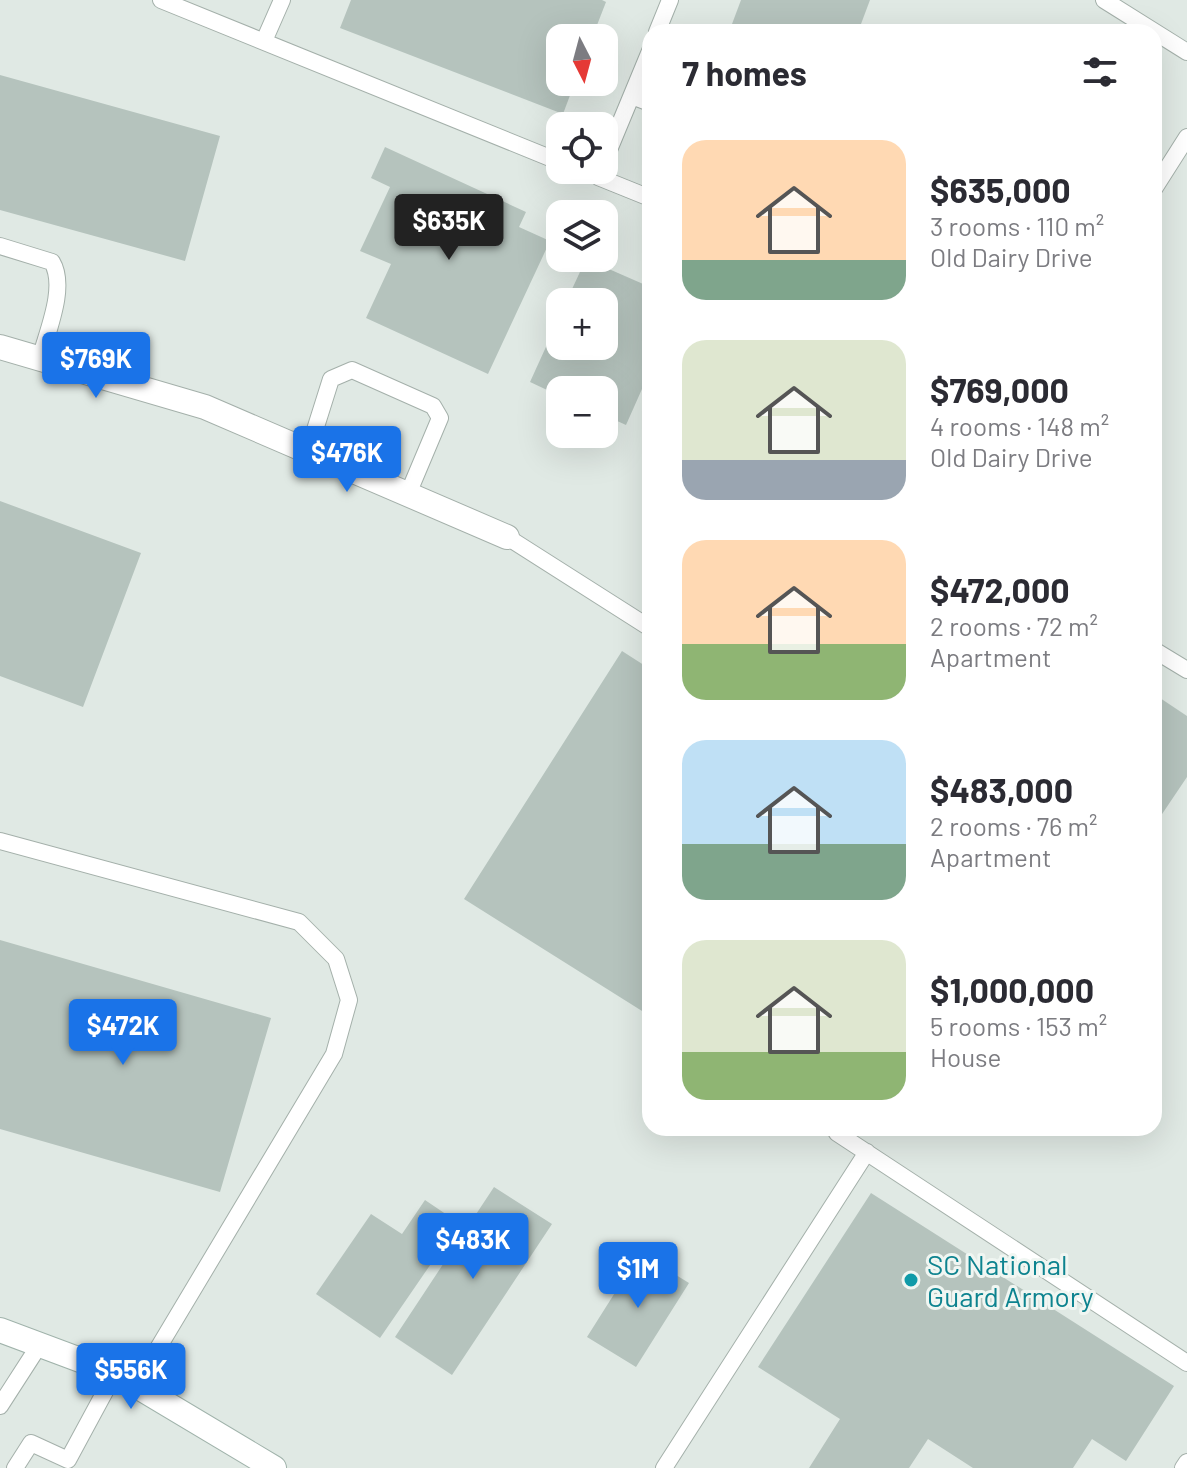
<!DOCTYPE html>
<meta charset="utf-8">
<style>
body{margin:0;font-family:Barlow,sans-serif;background:#f2f2f3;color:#2b2b33;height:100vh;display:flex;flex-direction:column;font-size:30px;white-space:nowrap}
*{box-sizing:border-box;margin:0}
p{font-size:26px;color:#7c7c81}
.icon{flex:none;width:44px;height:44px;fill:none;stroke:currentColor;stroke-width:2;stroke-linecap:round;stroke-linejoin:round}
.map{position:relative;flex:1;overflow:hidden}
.sheet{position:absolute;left:642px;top:24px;width:520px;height:1112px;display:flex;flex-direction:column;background:#fff;border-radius:24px;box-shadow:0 8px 32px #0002}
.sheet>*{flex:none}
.needle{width:52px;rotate:174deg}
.buttons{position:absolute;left:546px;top:24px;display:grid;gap:16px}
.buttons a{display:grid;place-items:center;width:72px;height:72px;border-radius:16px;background:#fff;box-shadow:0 8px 32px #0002;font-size:40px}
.price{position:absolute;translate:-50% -68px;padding:0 18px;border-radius:8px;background:#1a73e8;color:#fff;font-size:26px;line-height:52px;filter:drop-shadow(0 2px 4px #0008)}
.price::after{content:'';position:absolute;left:50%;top:48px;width:24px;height:18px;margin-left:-12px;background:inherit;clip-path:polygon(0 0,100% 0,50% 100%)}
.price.current{background:#222;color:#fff}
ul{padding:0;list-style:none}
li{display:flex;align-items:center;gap:24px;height:200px;padding:0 40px}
li span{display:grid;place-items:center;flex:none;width:224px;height:160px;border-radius:24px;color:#555}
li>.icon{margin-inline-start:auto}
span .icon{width:96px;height:96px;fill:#fffc;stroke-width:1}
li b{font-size:34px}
h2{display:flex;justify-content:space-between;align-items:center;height:96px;padding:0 40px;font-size:34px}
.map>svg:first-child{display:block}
</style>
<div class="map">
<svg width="1187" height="1468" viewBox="0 0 1187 1468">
<rect width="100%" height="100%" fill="#e0e9e4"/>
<path fill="#b5c3bd" d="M351,0H602L606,2L592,38H560V82H575L563,114L340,28Z
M741,0H870L858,32H729Z
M0,75L220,136L185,261L0,210Z
M385,147L526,212L519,227L550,241L488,374L366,318L391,264L360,251L390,187L371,178Z
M586,259L650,287V371L626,425L604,415V390H560V396L530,382L560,316V346H604V302H566Z
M0,501L141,553L83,707L0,676Z
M622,651L650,669V1016L464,899Z
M1160,698L1187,716V777L1154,826V708Z
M0,940L271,1018L220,1192L0,1129Z
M494,1187L552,1224L452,1375L395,1337Z
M871,1193L1174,1386L1126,1461L1092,1439L1073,1468H973L928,1439L909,1468H809L840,1419L758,1367Z
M425,1200L459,1223L380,1338L316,1294L371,1214L402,1234Z
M640,1253L689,1283L636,1367L587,1337Z"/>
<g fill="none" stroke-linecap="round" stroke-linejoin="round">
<defs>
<path id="lane" d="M161,0L560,162
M1104,0L1187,52
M657,32L670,0
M264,41L282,0
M632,96L650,103
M604,162L650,51
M598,177L650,198
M1154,189L1187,137
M0,246L52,262C67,287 47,332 40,359
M308,452L331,379L352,370L433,406L440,418L408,494
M507,537L650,628
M1154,650L1187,670
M0,841L299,922L336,959L349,1000L334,1054L136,1385
M834,1128L837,1133L1187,1363
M0,1406L40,1344
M15,1468L31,1443L68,1460L115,1373
M664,1468L867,1152
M1183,1468L1187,1462"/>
<path id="street" d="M0,347L205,407L507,537"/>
<path id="secondary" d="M0,1330L115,1373L274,1468"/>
</defs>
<use href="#lane" stroke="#a4b0aa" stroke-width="18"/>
<use href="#street" stroke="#a4b0aa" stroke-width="26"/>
<use href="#secondary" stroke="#a0b3ab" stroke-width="26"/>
<use href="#lane" stroke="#fff" stroke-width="16"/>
<use href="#street" stroke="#fff" stroke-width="24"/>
<use href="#secondary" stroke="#fff" stroke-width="24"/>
</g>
<circle fill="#0f9aa8" stroke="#f0f6f2" stroke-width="3" cx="911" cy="1280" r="8"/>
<g text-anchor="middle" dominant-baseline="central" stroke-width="6" stroke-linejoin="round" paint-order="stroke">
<g font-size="28" fill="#0d838f" stroke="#f0f6f2" text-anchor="start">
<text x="927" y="1264">SC National<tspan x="927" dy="32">Guard Armory</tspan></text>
</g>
</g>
</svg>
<div class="buttons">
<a><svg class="needle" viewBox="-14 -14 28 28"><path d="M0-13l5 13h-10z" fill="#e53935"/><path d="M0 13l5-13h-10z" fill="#7c7c81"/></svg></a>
<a><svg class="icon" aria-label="locate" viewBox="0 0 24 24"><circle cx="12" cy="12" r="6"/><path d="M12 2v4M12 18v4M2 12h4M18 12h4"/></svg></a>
<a><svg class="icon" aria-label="layers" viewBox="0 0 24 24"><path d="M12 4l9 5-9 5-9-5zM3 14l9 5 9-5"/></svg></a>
<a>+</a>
<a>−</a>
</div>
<b class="price current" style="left:449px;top:262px">$635K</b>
<b class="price" style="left:96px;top:400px">$769K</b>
<b class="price" style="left:347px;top:494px">$476K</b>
<b class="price" style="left:123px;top:1067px">$472K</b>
<b class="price" style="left:473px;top:1281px">$483K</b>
<b class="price" style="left:638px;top:1310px">$1M</b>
<b class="price" style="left:131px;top:1411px">$556K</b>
<section class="sheet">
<h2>7 homes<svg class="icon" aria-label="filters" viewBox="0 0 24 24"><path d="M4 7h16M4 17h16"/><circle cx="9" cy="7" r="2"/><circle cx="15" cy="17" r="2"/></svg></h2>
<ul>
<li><span style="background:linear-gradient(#ffd9b3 75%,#7fa58c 0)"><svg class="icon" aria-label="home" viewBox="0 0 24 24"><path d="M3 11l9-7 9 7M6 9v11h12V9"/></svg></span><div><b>$635,000</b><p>3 rooms · 110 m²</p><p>Old Dairy Drive</p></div></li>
<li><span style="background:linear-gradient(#dfe7d0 75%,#9aa5b1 0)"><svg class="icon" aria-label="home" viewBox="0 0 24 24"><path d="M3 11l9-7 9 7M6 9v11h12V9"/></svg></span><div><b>$769,000</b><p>4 rooms · 148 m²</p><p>Old Dairy Drive</p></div></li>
<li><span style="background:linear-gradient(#ffd9b3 65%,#8fb573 0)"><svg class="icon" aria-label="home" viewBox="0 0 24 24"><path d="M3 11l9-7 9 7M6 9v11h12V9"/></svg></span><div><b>$472,000</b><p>2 rooms · 72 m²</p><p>Apartment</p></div></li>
<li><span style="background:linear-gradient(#bfe0f5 65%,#7fa58c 0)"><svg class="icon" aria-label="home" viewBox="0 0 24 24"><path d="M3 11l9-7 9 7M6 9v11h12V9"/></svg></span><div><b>$483,000</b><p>2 rooms · 76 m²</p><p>Apartment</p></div></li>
<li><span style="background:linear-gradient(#dfe7d0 70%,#8fb573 0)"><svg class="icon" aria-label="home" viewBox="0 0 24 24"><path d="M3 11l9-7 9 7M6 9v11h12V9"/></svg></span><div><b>$1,000,000</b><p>5 rooms · 153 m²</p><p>House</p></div></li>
</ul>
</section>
</div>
